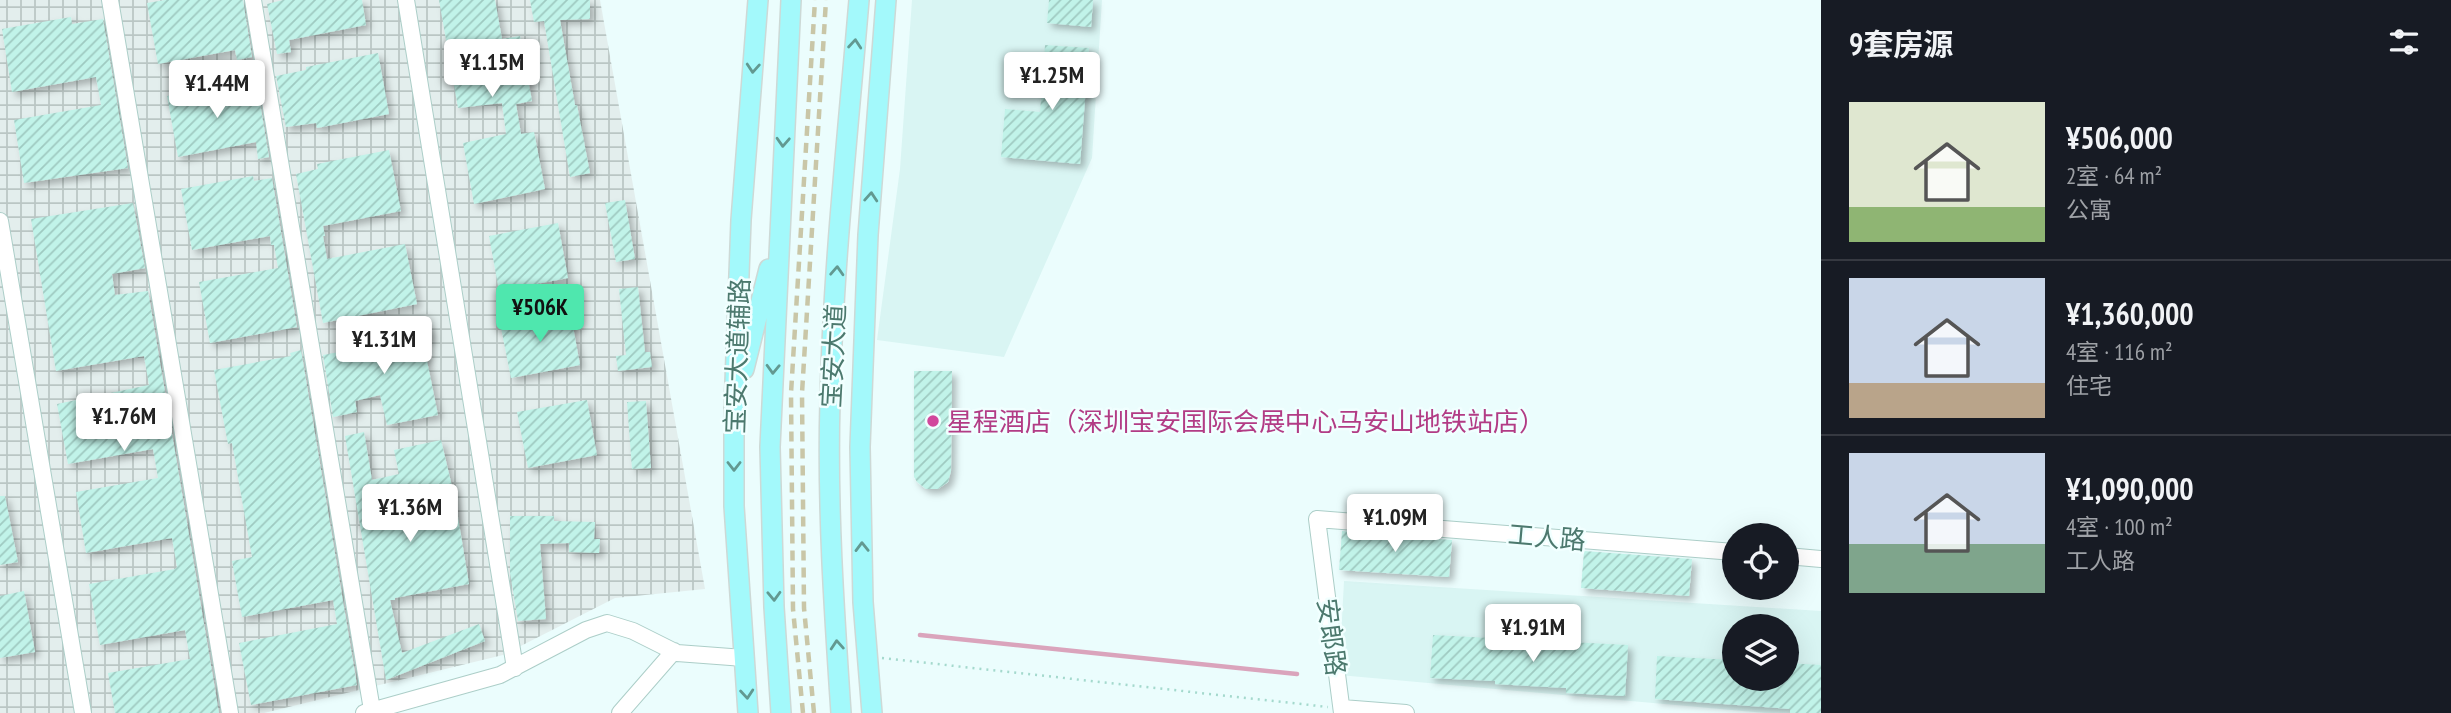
<!DOCTYPE html>
<html lang="zh">
<meta charset="utf-8">
<style>
body{margin:0;font-family:"PT Sans Narrow","Noto Sans SC",sans-serif;background:#20242c;color:#f1f3f6;height:100vh;display:flex;flex-direction:column;font-size:26px;white-space:nowrap}
*{box-sizing:border-box;margin:0}
p{font-size:23px;color:#9ea1a6}
.icon{flex:none;width:38px;height:38px;fill:none;stroke:currentColor;stroke-width:2;stroke-linecap:round;stroke-linejoin:round}
.map{position:relative;flex:1;overflow:hidden}
.sheet{display:flex;flex-direction:column;background:#171b24;width:630px}
.sheet>*{flex:none}
.tools{position:absolute;left:1722px;top:523px;display:grid;gap:14px}
.tools a{display:grid;place-items:center;width:77px;height:77px;border-radius:50%;background:#171b24;box-shadow:0 7px 28px #0002;font-size:35px}
.price{position:absolute;translate:-50% -60px;padding:0 16px;border-radius:7px;background:#fff;color:#222;font-size:23px;line-height:46px;filter:drop-shadow(0 2px 4px #0008)}
.price::after{content:'';position:absolute;left:50%;top:42px;width:21px;height:16px;margin-left:-10px;background:inherit;clip-path:polygon(0 0,100% 0,50% 100%)}
.price.current{background:#4fe7ae;color:#111}
ul{padding:0;list-style:none}
li{display:flex;align-items:center;gap:21px;height:175px;padding:0 28px}
li+li{border-top:2px solid #363941}
li span{display:grid;place-items:center;flex:none;width:196px;height:140px;border-radius:0px;color:#555}
li>.icon{margin-inline-start:auto}
span .icon{width:84px;height:84px;fill:#fffc;stroke-width:1}
li b{font-size:30px}
h2{display:flex;justify-content:space-between;align-items:center;height:84px;padding:0 28px;font-size:30px}
main{display:flex;flex:1;min-height:0}
.map>svg:first-child{display:block}
</style>
<main>
<div class="map">
<svg width="1821" height="713" viewBox="0 0 1821 713">
<defs>
<pattern id="industrial-grid" width="8" height="8" patternUnits="userSpaceOnUse" patternTransform="scale(1.75)"><rect width="8" height="8" fill="#e3eeed"/><path d="M0 4h8M4 0v8" fill="none" stroke="#bac6c4"/></pattern>
<pattern id="building-hatch" width="6" height="6" patternUnits="userSpaceOnUse" patternTransform="scale(1.75)"><rect width="6" height="6" fill="#c1f3e9"/><path d="M-1 1l2-2M0 6l6-6M5 7l2-2" fill="none" stroke="#9fcac1"/></pattern>
<filter id="shadow"><feDropShadow dx="4.5" dy="4.5" stdDeviation="3.5" flood-color="#0004"/></filter>
</defs>
<rect width="100%" height="100%" fill="#ebfdfd"/>
<path fill="#d9f5f3" fill-rule="evenodd" d="M912,0H1102L1092,158L1004,357L877,340L900,169Z
M1344,581L1821,611V713H1765L1339,675ZM1734,626H1787V679H1734Z"/>
<path fill="url(#industrial-grid)" d="M0,0H600L705,589L615,598L503,655L264,713H0Z"/>
<g fill="none" stroke-linecap="round" stroke-linejoin="round">
<path stroke="#daa4bc" stroke-width="4.5" d="M920,635L1297,674"/>
</g>
<path fill="url(#building-hatch)" fill-rule="evenodd" filter="url(#shadow)" d="M165,0H243L252,57L237,60L235,50L158,64L147,3Z
M283,0H362L366,25L289,40L291,52L277,54L267,4Z
M439,0H495L502,39L520,36L532,101L516,104L521,134L534,132L545,189L474,204L463,143L506,134L502,103L458,108Z
M530,0H590V19L560,20L575,105H577L590,173L570,177L544,21L534,22Z
M1049,0H1093L1091,27L1047,23Z
M71,17L72,24L103,19L128,168L24,183L14,120L101,105L96,77L12,92L2,29Z
M1045,45L1089,48L1080,164L1001,157L1005,109L1040,112Z
M378,53L389,114L317,128L316,123L286,127L276,76L306,70V67Z
M240,83L242,94L258,91L269,157L258,159L256,142L178,157L167,96Z
M389,150L401,211L323,226L325,236H323L327,259L405,244L417,304L323,323L296,174L318,169L317,164Z
M253,176L254,181L272,178L297,327L210,343L199,282L278,268L274,245H271L270,236L192,250L181,189Z
M625,200L635,259L616,262L605,203Z
M133,203L145,268L112,274L115,295L148,291L219,713H115L108,673L190,659L185,630L100,645L89,584L175,569L177,567L172,538L86,553L76,492L158,478L153,449L68,464L57,404L149,385L144,356L56,371L31,219Z
M558,223L568,278L499,291L489,236Z
M638,287L645,352H650L652,367L618,371L616,356L626,355L619,289Z
M570,310L580,365L511,378L500,323Z
M429,325L432,339L423,341L438,415L387,425L380,395L355,401L357,412L333,417L323,355L354,349L352,341Z
M301,350L357,685L251,705L239,643L337,624L333,600L242,617L232,561L252,557L232,443L228,444L214,370L291,356L290,353Z
M914,371H952L951,471L948,482L938,489H926L917,482L914,477Z
M587,400L597,455L528,468L517,412Z
M646,401L651,468L632,469L627,402Z
M364,432L372,480L399,474L394,450L441,440L455,499L469,584L395,598V600H390L402,653L479,624L485,641L386,680L345,436ZM427,496L431,519L407,523L402,501Z
M0,496H5L18,562L0,565Z
M510,516H554V521L595,522L594,539H600L599,553L569,552V543L540,544L546,619L518,621L510,573Z
M1342,531L1452,540L1449,577L1339,570Z
M1584,551L1692,559L1689,596L1581,588Z
M24,591L35,652L0,658V596Z
M1433,635L1628,645L1625,696L1566,693V688L1495,684V681L1430,678Z
M1657,656L1734,660V679H1787V663L1821,665V713H1790V709L1655,699Z"/>
<g fill="none" stroke-linecap="round" stroke-linejoin="round">
<defs>
<path id="minor" d="M110,0L230,713
M253,0L372,710
M406,0L515,668
M0,221L83,713
M1787,556L1821,559
M1342,708L1406,713
M364,713L500,675L586,630L607,623L633,631L677,653L744,658
M620,713L674,651
M1342,713L1317,519L1734,552"/>
<path id="major" d="M744,369L769,269
M748,713L734,506V410L741,220L758,0
M781,713L774,607L770,447L791,0
M841,713C834,609 827,505 830,401C833,267 848,133 859,0
M872,713L863,602L860,447L868,235L886,0"/>
</defs>
<use href="#minor" stroke="#accec8" stroke-width="18"/>
<use href="#major" stroke="#cdd9d6" stroke-width="22"/>
<path stroke="#a4d9cd" stroke-width="2.5" stroke-dasharray="2 5" stroke-linecap="butt" d="M882,658L1328,707"/>
<use href="#minor" stroke="#fff" stroke-width="16"/>
<use href="#major" stroke="#a3f9fb" stroke-width="19"/>
<path stroke="#c9c6a7" stroke-width="4.5" stroke-dasharray="10 7" stroke-linecap="butt" d="M803,713L793,609L791,393L815,0
M814,713L804,608L802,393L826,0"/>
</g>
<defs><path id="oneway-chevron" d="M-2-3.5L2.5 0L-2 3.5" fill="none" stroke-width="1.6" stroke-linecap="round" stroke-linejoin="round" transform="scale(1.75)"/></defs>
<g stroke="#629991">
<use href="#oneway-chevron" transform="translate(855 44) rotate(-85)"/>
<use href="#oneway-chevron" transform="translate(753 68) rotate(94)"/>
<use href="#oneway-chevron" transform="translate(783 142) rotate(93)"/>
<use href="#oneway-chevron" transform="translate(871 197) rotate(-86)"/>
<use href="#oneway-chevron" transform="translate(837 271) rotate(-87)"/>
<use href="#oneway-chevron" transform="translate(773 369) rotate(92)"/>
<use href="#oneway-chevron" transform="translate(734 466) rotate(90)"/>
<use href="#oneway-chevron" transform="translate(862 547) rotate(-91)"/>
<use href="#oneway-chevron" transform="translate(774 596) rotate(88)"/>
<use href="#oneway-chevron" transform="translate(837 645) rotate(-94)"/>
<use href="#oneway-chevron" transform="translate(747 694) rotate(85)"/>
</g>
<circle fill="#d1479c" stroke="#f1ffff" stroke-width="2.5" cx="933" cy="421" r="7"/>
<g text-anchor="middle" dominant-baseline="central" stroke-width="5" stroke-linejoin="round" paint-order="stroke">
<g font-size="26" fill="#4c796e" stroke="#f1ffff">
<text transform="translate(737 356) rotate(-88)">宝安大道辅路</text>
<text transform="translate(833 356) rotate(-87)">宝安大道</text>
<text transform="translate(1547 537) rotate(5)">工人路</text>
<text transform="translate(1332 637) rotate(83)">安郎路</text>
</g>
<g font-size="26" fill="#b23c85" stroke="#f1ffff" text-anchor="start">
<text x="947" y="421">星程酒店（深圳宝安国际会展中心马安山地铁站店）</text>
</g>
</g>
</svg>
<div class="tools">
<a><svg class="icon" aria-label="locate" viewBox="0 0 24 24"><circle cx="12" cy="12" r="6"/><path d="M12 2v4M12 18v4M2 12h4M18 12h4"/></svg></a>
<a><svg class="icon" aria-label="layers" viewBox="0 0 24 24"><path d="M12 4l9 5-9 5-9-5zM3 14l9 5 9-5"/></svg></a>
</div>
<b class="price" style="left:492px;top:99px">¥1.15M</b>
<b class="price" style="left:1052px;top:112px">¥1.25M</b>
<b class="price" style="left:217px;top:120px">¥1.44M</b>
<b class="price current" style="left:540px;top:344px">¥506K</b>
<b class="price" style="left:384px;top:376px">¥1.31M</b>
<b class="price" style="left:124px;top:453px">¥1.76M</b>
<b class="price" style="left:410px;top:544px">¥1.36M</b>
<b class="price" style="left:1395px;top:554px">¥1.09M</b>
<b class="price" style="left:1533px;top:664px">¥1.91M</b>
</div>
<section class="sheet">
<h2>9套房源<svg class="icon" aria-label="filters" viewBox="0 0 24 24"><path d="M4 7h16M4 17h16"/><circle cx="9" cy="7" r="2"/><circle cx="15" cy="17" r="2"/></svg></h2>
<ul>
<li><span style="background:linear-gradient(#dfe7d0 75%,#8fb573 0)"><svg class="icon" aria-label="home" viewBox="0 0 24 24"><path d="M3 11l9-7 9 7M6 9v11h12V9"/></svg></span><div><b>¥506,000</b><p>2室 · 64 m²</p><p>公寓</p></div></li>
<li><span style="background:linear-gradient(#c9d6e8 75%,#b9a48a 0)"><svg class="icon" aria-label="home" viewBox="0 0 24 24"><path d="M3 11l9-7 9 7M6 9v11h12V9"/></svg></span><div><b>¥1,360,000</b><p>4室 · 116 m²</p><p>住宅</p></div></li>
<li><span style="background:linear-gradient(#c9d6e8 65%,#7fa58c 0)"><svg class="icon" aria-label="home" viewBox="0 0 24 24"><path d="M3 11l9-7 9 7M6 9v11h12V9"/></svg></span><div><b>¥1,090,000</b><p>4室 · 100 m²</p><p>工人路</p></div></li>
</ul>
</section>
</main>
